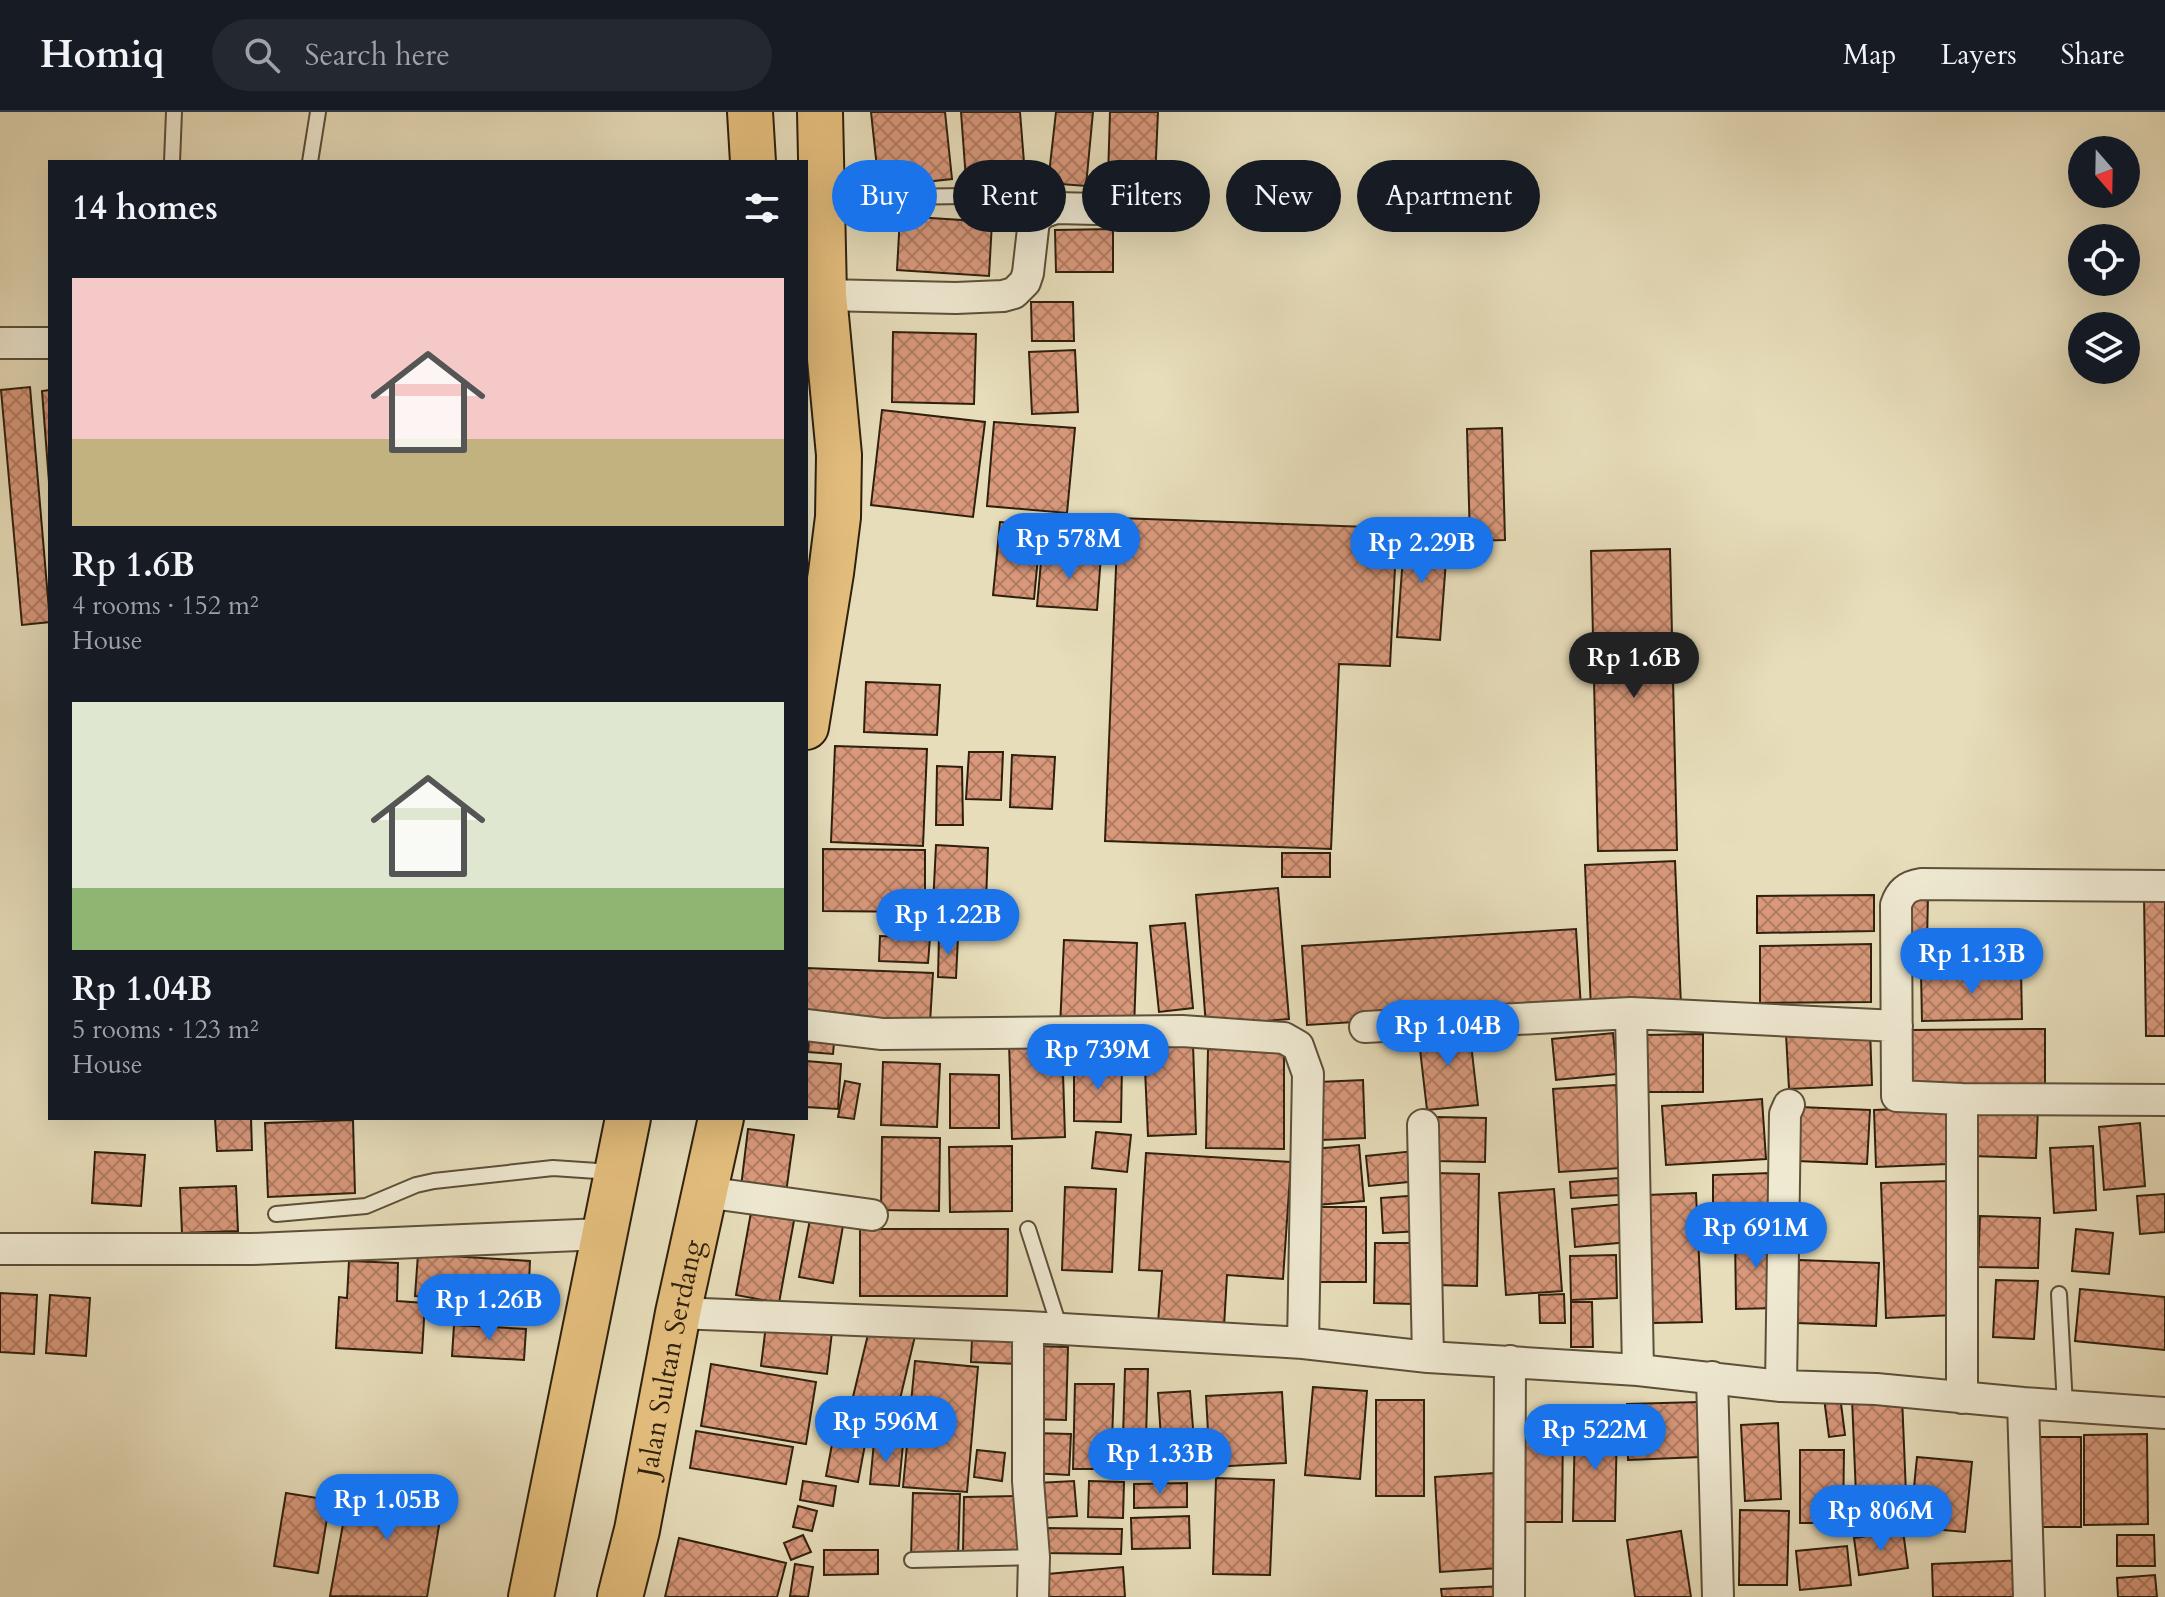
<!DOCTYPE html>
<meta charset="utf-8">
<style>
body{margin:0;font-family:Cardo,serif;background:#242831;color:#f1f3f6;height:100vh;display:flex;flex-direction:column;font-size:30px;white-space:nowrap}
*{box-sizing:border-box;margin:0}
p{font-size:26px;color:#9ea1a6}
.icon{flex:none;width:44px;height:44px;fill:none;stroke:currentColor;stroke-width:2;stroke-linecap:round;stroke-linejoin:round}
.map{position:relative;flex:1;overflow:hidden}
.side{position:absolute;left:48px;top:48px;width:760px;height:960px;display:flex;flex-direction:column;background:#171b24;border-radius:0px;box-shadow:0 8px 32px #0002}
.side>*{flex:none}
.banner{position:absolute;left:832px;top:48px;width:760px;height:72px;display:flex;gap:16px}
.needle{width:52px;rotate:160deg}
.buttons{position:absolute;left:2068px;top:24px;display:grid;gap:16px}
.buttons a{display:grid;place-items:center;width:72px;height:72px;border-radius:50%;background:#171b24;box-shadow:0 8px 32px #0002;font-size:40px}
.price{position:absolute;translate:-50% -68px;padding:0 18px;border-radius:28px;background:#1a73e8;color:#fff;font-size:26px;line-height:52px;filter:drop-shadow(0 2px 4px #0008)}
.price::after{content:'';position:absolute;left:50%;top:48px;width:24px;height:18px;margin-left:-12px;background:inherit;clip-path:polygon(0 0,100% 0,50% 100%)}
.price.current{background:#222;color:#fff}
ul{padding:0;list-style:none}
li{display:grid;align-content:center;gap:16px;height:424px;padding:0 24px}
li span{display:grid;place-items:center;height:248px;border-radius:0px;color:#555}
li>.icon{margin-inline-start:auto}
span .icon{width:144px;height:144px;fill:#fffc;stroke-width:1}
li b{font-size:34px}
h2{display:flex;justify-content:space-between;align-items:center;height:96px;padding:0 24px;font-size:34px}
.chip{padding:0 28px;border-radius:36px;background:#171b24;box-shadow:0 8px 32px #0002;font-size:28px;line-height:72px}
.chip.current{background:#1a73e8;color:#fff}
header{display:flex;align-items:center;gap:48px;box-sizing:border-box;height:112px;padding:0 40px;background:#171b24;border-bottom:2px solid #363941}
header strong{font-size:38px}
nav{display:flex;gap:44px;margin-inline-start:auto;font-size:28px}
.search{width:560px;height:72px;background:#242831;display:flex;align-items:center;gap:20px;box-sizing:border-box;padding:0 28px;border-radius:44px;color:#9ea1a6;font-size:30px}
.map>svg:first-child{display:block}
</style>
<header>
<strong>Homiq</strong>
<div class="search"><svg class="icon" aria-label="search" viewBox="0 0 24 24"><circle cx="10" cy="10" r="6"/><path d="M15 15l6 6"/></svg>Search here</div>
<nav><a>Map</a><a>Layers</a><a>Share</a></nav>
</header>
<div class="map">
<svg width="2165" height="1485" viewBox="0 0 2165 1485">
<defs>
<pattern id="building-cross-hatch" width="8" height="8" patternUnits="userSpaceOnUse" patternTransform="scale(2)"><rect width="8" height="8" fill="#d9987b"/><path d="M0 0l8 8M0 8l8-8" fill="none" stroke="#b07c63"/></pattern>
</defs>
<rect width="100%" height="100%" fill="#e7ddba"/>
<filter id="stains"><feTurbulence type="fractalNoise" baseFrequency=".0025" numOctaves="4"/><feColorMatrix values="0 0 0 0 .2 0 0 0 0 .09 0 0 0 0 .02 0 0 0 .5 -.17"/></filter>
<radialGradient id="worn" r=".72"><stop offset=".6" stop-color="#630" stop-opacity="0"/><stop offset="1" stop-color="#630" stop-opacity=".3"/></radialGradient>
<path fill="url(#building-cross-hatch)" stroke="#2f200d" stroke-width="2" d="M871,0H945L952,67L879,75Z
M961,0H1020L1025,63L966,68Z
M1056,0H1093L1086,74L1048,71Z
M1110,0H1158L1155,68L1108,66Z
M900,104L992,110L989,164L897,158Z
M1113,117V160H1056L1055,118Z
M1031,190H1073L1074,229H1032Z
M893,220L976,222L974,292L892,290Z
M1075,238L1078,300L1032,302L1029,240Z
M30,275L50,510L22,513L1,278Z
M50,278V383L42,279Z
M882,298L985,310L973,405L871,393Z
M994,310L1075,316L1067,401L987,394Z
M1502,316L1505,428L1470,429L1467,317Z
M1118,406L1397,416L1390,554L1339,552L1331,737L1105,729Z
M1000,410L1041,414L1034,487L993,483Z
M1405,418L1448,422L1440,528L1397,525Z
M1670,437L1677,738L1598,739L1591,439Z
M1042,439L1101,443L1097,498L1037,494Z
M866,570L940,573L937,623L864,620Z
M835,634L927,637L923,734L831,730Z
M969,640H1003L1001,688L966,687Z
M1012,643L1055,645L1052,697L1010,695Z
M937,654L962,655L963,713H936Z
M936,733L988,736L985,816L932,814Z
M823,737L925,738V800L823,799Z
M1282,741H1330V765H1282Z
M1675,749L1681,894L1591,898L1585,753Z
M1278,776L1289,907L1206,914L1196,783Z
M2165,782V924H2146L2144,783Z
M1874,783V819L1757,821V784Z
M1902,783H1928L1927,830H1901Z
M1185,811L1193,896L1159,900L1150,814Z
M1576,817L1581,896L1307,913L1302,834Z
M880,824L930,826L928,851L879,849Z
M939,824L958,825L956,866L938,865Z
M1064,828L1137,831L1134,917L1060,915Z
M1871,832V890L1760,891V834Z
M806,856L933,861L930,911L806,906Z
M2021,858L2022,907L1922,909L1921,860Z
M1469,914L1478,993L1427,998L1418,920Z
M810,917L835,919L833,942L808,940Z
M2045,917V973L1908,974V918Z
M1870,918L1872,973L1789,977L1786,922Z
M1613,921L1617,962L1556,968L1552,927Z
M1703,922V980H1644V923Z
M1062,929L1065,1025L1012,1027L1009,931Z
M1193,932L1196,1022L1148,1024L1144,935Z
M1208,937L1284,938V1037L1206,1036Z
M806,949L841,952L838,997L806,995Z
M883,950L940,952L937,1015L881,1013Z
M1074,950H1122L1121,1010L1074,1009Z
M950,962L999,963V1016H950Z
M1363,968L1365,1026L1322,1028L1319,970Z
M845,969L860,972L854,1007L838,1005Z
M1616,973L1621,1056L1559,1060L1553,977Z
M1762,987L1766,1047L1666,1053L1662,994Z
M1974,994L2038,996L2036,1046L1972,1044Z
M1800,995L1870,998L1867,1052L1797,1049Z
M1946,995L1948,1052L1876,1055L1874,998Z
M1437,1005L1486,1006L1485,1050L1435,1049Z
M215,1006H251L252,1038L217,1039Z
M353,1008L355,1081L268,1085L265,1011Z
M2140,1011L2145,1074L2104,1078L2099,1015Z
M748,1017L794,1023L786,1081L741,1075Z
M1096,1020L1131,1023L1127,1060L1092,1056Z
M882,1025L940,1026L939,1099L881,1098Z
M1359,1033L1364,1089L1317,1093L1313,1037Z
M1012,1034V1099L950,1100L949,1035Z
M2093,1034L2096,1098L2054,1101L2050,1036Z
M1415,1039L1418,1069L1369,1074L1366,1044Z
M95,1040L145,1043L141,1094L92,1091Z
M1146,1041L1291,1050L1283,1167L1227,1163L1224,1215L1158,1211L1162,1159L1139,1158Z
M1435,1061L1479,1062L1477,1174L1434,1173Z
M1771,1061V1107L1713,1109V1063Z
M1618,1066L1619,1083L1571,1086L1570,1070Z
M1951,1069L1956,1203L1886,1206L1881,1071Z
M236,1074L238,1119L182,1121L180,1076Z
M1065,1075L1116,1077L1112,1160L1062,1158Z
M1554,1077L1562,1179L1506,1183L1499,1081Z
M1696,1081L1702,1210L1653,1211L1647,1083Z
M2165,1082V1120L2140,1122L2137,1084Z
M1421,1083L1423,1119L1383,1121L1381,1086Z
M1625,1092L1629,1130L1575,1135L1572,1097Z
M752,1095L795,1103L779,1191L736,1183Z
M1310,1095H1366V1170H1310Z
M811,1102L844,1108L833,1171L799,1165Z
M1980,1104L2040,1106L2038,1156L1978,1155Z
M860,1117H1008L1007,1184H860Z
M2076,1117L2113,1121L2109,1162L2072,1159Z
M1777,1120V1196L1736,1197L1735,1121Z
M1375,1131H1416L1415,1192L1374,1191Z
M418,1142L530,1149L528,1191L415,1184Z
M1616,1143L1617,1186L1571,1188L1570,1144Z
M1799,1148L1879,1151L1876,1214L1797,1211Z
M349,1149L398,1151L397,1189L425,1191L422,1241L336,1236L339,1185L347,1186Z
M1996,1168L2038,1169L2034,1227L1993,1225Z
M2080,1177L2165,1185V1238L2075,1229Z
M0,1181L37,1183L34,1242L0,1240Z
M1564,1182L1565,1211H1540L1539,1183Z
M50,1183L90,1186L86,1244L46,1241Z
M1571,1190H1592L1593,1235H1571Z
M454,1213L526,1217L524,1248L452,1244Z
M766,1213L832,1220L827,1262L761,1254Z
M870,1214L915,1224L891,1325L846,1314Z
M972,1227L1020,1228V1252L971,1250Z
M1032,1234L1068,1235L1066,1308L1030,1307Z
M915,1249L978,1255L967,1380L903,1375Z
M711,1252L816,1270L806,1332L701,1314Z
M1125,1257H1148L1145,1360H1122Z
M1075,1272H1114L1111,1357H1073Z
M1313,1275L1367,1279L1360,1367L1305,1363Z
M1190,1279L1196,1353L1163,1356L1158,1281Z
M1282,1280L1286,1351L1210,1355L1206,1284Z
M1840,1284L1845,1323L1829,1325L1824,1286Z
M1902,1285L1907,1406L1857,1407L1852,1287Z
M1376,1288H1424V1384H1376Z
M1699,1290L1701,1345L1628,1348L1627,1292Z
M1575,1311L1617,1312L1615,1409H1573Z
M1778,1311L1781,1387L1745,1389L1741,1313Z
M1516,1312L1563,1313L1562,1410H1514Z
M696,1319L793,1335L786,1372L690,1356Z
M1032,1321L1071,1322L1069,1363L1030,1361Z
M834,1322L866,1327L858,1370L826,1364Z
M2147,1322L2148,1412L2084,1413V1323Z
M2029,1325H2081V1415H2029Z
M874,1330L903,1332L899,1374L870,1372Z
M977,1338L1005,1341L1002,1369L974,1365Z
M1800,1338H1844L1843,1411H1800Z
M1917,1345L1972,1350L1965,1420L1910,1415Z
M1494,1361L1499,1456L1440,1460L1435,1365Z
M1216,1366L1274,1368L1270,1463L1213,1462Z
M351,1368L444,1384L427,1485L330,1484Z
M803,1369L836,1374L833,1394L800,1388Z
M1074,1369L1077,1404L1039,1406L1037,1371Z
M1089,1369L1124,1370L1123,1406L1088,1405Z
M1187,1371V1395L1134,1396V1372Z
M286,1381L330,1388L318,1461L274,1454Z
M913,1381L960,1382L958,1446L911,1445Z
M1019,1384V1441L963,1440L964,1385Z
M798,1394L817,1399L812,1419L793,1415Z
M1740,1398L1789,1399L1787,1473H1739Z
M1189,1404L1190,1436L1132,1437L1131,1406Z
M1043,1416L1122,1417L1121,1442L1042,1441Z
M1681,1419L1691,1485H1635L1627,1428Z
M1903,1419L1908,1456L1859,1463L1854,1426Z
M803,1423L811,1440L791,1448L784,1431Z
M2117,1423H2154L2155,1454H2117Z
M679,1426L786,1451L777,1485H665Z
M1847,1434L1851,1473L1800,1478L1796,1439Z
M824,1438H878V1462L824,1463Z
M2027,1448L2028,1485H1933L1932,1452Z
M795,1452L813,1455L808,1485L790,1484Z
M1123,1455L1125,1485H1039L1037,1463Z
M2155,1463L2157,1485H2118L2117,1466Z
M1503,1474V1485H1442L1441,1477Z"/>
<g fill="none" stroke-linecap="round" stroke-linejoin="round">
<defs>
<path id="service" d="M172,50L174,0
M310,50L318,0
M825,86L966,84
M276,1102L366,1094L416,1073L434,1069L553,1056L612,1060
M1028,1117L1060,1217
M2059,1182L2065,1294
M912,1448L1034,1445"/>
<path id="minor" d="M824,183L956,186L1003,184L1014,181L1025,170L1028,161L1034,108L1044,100L1056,96L1139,98
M0,231H50
M2165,774L1921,772C1907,774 1900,780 1896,793L1897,984L1962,987L2165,988
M1631,901L1638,1258
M806,913L882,922L1182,919L1284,926L1298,934L1308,962L1303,1231
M1365,915L1631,901L1897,914
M1962,987V1286
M1423,1013L1428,1245
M704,1080L872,1103
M0,1137H252L603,1122
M678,1201L1028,1215L1303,1231L1428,1245L1638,1258L1781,1274L1876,1277L2023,1291L2165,1301
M1028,1215V1369L1034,1445L1033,1485
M1712,1265L1718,1485
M1781,1274L1785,1002L1789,993
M2023,1291L2029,1485
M1509,1485L1510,1249"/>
<g id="trunk">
<path d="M750,0L753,50"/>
<path d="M806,615L831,461L838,405L839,343L824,183L820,0"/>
<path d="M531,1485L628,1006"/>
<path id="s1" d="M620,1485L637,1418L678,1201L721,1006"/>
</g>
</defs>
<use href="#service" stroke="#5d4f38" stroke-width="18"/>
<use href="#minor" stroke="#5d4f38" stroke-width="34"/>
<use href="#trunk" stroke="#2f200d" stroke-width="48"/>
<use href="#service" stroke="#efe9d2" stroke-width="14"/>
<use href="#minor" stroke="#efe9d2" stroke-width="30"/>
<use href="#trunk" stroke="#e4be7d" stroke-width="44"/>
</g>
<g text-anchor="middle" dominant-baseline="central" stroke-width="6" stroke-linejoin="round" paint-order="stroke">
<g font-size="28" fill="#2f200d" stroke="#efe9d2">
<text stroke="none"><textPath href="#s1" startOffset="244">Jalan Sultan Serdang</textPath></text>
</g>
</g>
<rect width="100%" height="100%" filter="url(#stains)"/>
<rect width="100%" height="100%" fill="url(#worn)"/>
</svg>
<div class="buttons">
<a><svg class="needle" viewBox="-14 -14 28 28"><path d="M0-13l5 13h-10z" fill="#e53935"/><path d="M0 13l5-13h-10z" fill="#9ea1a6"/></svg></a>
<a><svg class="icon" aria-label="locate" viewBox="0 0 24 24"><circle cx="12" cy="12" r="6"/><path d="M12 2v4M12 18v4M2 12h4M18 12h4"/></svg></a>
<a><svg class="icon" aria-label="layers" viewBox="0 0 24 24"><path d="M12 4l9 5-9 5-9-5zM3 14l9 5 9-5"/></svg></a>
</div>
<b class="price" style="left:1069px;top:469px">Rp 578M</b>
<b class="price" style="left:1422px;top:473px">Rp 2.29B</b>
<b class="price current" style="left:1634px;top:588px">Rp 1.6B</b>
<b class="price" style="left:948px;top:845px">Rp 1.22B</b>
<b class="price" style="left:1972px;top:884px">Rp 1.13B</b>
<b class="price" style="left:1448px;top:956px">Rp 1.04B</b>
<b class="price" style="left:1098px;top:980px">Rp 739M</b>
<b class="price" style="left:1756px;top:1158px">Rp 691M</b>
<b class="price" style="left:489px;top:1230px">Rp 1.26B</b>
<b class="price" style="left:886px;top:1352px">Rp 596M</b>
<b class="price" style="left:1595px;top:1360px">Rp 522M</b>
<b class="price" style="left:1160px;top:1384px">Rp 1.33B</b>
<b class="price" style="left:387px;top:1430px">Rp 1.05B</b>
<b class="price" style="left:1881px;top:1441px">Rp 806M</b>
<div class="banner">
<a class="chip current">Buy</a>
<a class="chip">Rent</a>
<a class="chip">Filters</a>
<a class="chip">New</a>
<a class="chip">Apartment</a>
</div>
<section class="side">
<h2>14 homes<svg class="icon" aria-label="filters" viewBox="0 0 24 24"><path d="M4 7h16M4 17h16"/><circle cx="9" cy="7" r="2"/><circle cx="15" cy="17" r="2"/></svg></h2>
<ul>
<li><span style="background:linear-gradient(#f6c9c9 65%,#c2b280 0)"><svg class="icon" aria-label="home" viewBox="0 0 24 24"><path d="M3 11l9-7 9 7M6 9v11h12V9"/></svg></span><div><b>Rp 1.6B</b><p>4 rooms · 152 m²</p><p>House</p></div></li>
<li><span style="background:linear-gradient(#dfe7d0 75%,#8fb573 0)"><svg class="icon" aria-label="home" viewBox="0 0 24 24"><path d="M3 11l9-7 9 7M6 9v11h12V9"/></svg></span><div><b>Rp 1.04B</b><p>5 rooms · 123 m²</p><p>House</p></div></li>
</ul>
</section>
</div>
